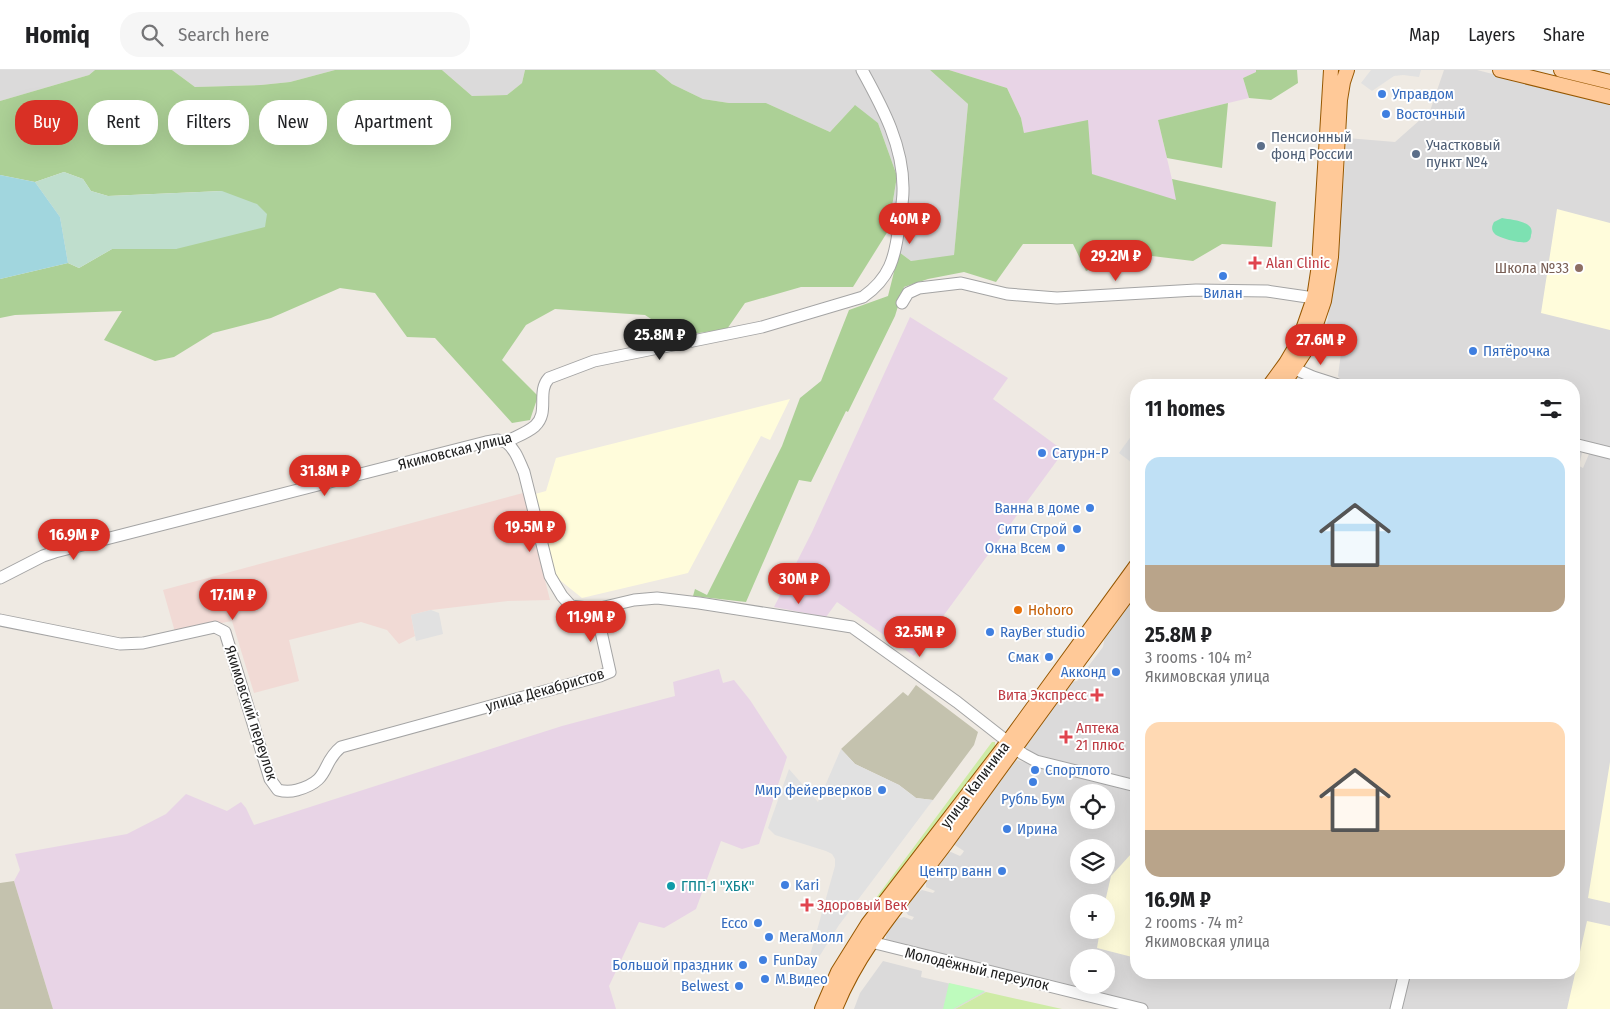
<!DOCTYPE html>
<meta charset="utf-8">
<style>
body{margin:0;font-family:"Fira Sans Condensed",sans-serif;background:#f6f6f6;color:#202124;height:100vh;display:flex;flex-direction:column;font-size:19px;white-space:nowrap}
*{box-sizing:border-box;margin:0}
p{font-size:16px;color:#757577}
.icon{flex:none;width:28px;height:28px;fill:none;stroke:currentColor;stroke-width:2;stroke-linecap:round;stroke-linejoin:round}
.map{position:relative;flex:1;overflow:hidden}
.drawer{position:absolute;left:1130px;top:309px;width:450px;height:600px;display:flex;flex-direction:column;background:#fff;border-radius:20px;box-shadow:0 5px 20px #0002}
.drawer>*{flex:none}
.top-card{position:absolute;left:15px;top:30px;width:475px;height:45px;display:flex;gap:10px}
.controls{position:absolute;left:1070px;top:714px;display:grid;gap:10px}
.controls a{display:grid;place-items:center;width:45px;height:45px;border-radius:50%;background:#fff;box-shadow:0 5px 20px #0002;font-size:25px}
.price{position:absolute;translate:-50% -42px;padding:0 11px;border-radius:18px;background:#d93025;color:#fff;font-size:16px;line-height:32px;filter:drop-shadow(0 1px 2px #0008)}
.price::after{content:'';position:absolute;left:50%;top:30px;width:15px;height:11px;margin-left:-8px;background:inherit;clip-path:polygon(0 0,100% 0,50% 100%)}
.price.selected{background:#222;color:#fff}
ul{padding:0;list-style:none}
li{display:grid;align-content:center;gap:10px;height:265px;padding:0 15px}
li span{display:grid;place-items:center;height:155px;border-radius:15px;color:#555}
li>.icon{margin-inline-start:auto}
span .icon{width:90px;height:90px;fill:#fffc;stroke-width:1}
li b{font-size:21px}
h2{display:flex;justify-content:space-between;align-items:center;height:60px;padding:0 15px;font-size:21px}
.chip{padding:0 18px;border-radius:20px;background:#fff;box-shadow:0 5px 20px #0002;font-size:18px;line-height:45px}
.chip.selected{background:#d93025;color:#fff}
header{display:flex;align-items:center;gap:30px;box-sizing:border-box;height:70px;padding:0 25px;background:#fff;border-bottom:1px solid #e0e0e0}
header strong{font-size:24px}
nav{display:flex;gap:28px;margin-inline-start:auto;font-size:18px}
.search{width:350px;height:45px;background:#f6f6f6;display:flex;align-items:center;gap:12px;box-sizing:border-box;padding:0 18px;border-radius:20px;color:#757577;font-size:19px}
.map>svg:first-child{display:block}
</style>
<header>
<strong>Homiq</strong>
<div class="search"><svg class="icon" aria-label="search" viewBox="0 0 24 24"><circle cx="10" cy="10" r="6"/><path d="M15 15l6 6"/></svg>Search here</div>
<nav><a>Map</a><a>Layers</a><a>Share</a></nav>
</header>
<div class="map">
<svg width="1610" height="939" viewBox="0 0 1610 939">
<rect width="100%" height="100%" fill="#efeae3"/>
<path fill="#dbdada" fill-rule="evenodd" d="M0,0H95L89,5L0,31Z
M172,0H335L290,12L261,15L195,17Z
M442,0H525L522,13L507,25L472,26Z
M655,0H930L968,34L954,186L911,191L899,182L888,161L897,106L878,53L854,36L830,62L766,33H729L703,29L672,14Z
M1444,0H1477L1610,34V378L1574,369V315H1373L1357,314L1341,310L1338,306L1342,275L1326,263V260L1337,191L1347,68L1395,72L1430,41Z
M1574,379L1582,383L1579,396L1583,398L1589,384L1610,388V939H1401L1409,903L1574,902Z
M1136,524V902L1402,903L1393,939H1146L886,871V865L896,849L904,847L912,850L914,847L908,845L905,840L917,823L922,820L933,823L935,821L926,817V811L946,783L951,782L960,786L962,784L964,781L953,774L1013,693L1017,690L1030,694L1025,679L1026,675L1071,612L1077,611L1103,577L1105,566ZM1079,722H1106V750H1079ZM1079,778H1106V805H1079ZM1079,832H1106V860H1079ZM1079,888H1106V915H1079Z
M883,891L922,901L921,907L986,922L955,939H854L860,923Z"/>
<path fill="#e8d4e6" d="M949,0H1256V2L1243,8L1249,28L1158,50L1177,131L1091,104L1024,63L1021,48L1007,18Z
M910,247L1008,308L993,329L1064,381L914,586L837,532L826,547L774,537L812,462Z
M719,599L723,613L734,610L750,630L787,687L759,774L742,779L721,771L696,839L664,858L639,852L609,916L616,939H53L14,811L20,800L15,784L127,764L166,744L186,724L227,741L241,732L246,738L254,755L562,656L675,626L673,612Z"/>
<path fill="#fffcdb" d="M1557,139L1610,153V260L1541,243Z
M790,329L770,370L761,366L688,503L582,528L556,507L535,424L546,421L556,388Z
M1610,692V833L1588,828Z
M1131,784L1136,785V888L1097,878L1100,860H1106L1105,832L1111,806Z
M1587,851L1610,856V939H1567Z"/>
<path fill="#f1dad5" d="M523,423L550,530L508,531L431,540L411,545L415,566L399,574L387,560L361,552L289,570L299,611L254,623L232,551L175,562L163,520Z"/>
<path fill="#c4c2ae" d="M916,615L978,662L974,675L933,730L916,728L899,715L855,694L841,679L903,622L908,626Z
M14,811L53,939H0V813Z"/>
<path fill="#ceeba6" d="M992,672H995V677L874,841L868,843L867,840Z
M986,922L1062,939H955Z"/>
<path fill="#acd096" d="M95,0H172L195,17L261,15L290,12L335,0H442L472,26L507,25L522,13L525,0H655L672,14L703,29L729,33H766L830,62L855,35L878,53L897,106L888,161L853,217H801L745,233L727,259L677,266L645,245L555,239L526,255L502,290L538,326L530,350L512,353L435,268L407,267L375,223L340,218L271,248L213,263L174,287L155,291L104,270L122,241L15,245L0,248V209L68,193L79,198L112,179H176L222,121L108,126L91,121L83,109L64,102L35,112L0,105V31L89,5Z
M930,0H949L1007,18L1021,48L1024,63L1088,50L1092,104L1176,130L1172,109L1276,132L1272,177L1222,174L1193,191L1152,186L1129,202L1110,190L1086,201L1073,174H1023L996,212L964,202L928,209L904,217L895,246L848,342L846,341L811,412L799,410L746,532L693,526L695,519L707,525L782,376L800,328L821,311L849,240L888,226L899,182L911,191L954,185L968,34Z
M1256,0H1297L1298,13L1271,30L1249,28L1243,8L1256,2Z
M1228,33L1222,98L1167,88L1158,50Z"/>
<path fill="#bfdecd" d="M64,102L83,109L91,121L108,126L222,121L257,134L267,144L265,157L176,179H112L79,198L68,193L60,147L35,112Z"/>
<path fill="#befbbd" d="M949,913L985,921L953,939H943Z"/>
<path fill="#7de1b2" d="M1502,148C1512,150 1536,151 1531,165C1531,168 1530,170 1527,172C1522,174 1497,168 1494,163C1491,159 1492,156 1494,152Z"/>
<path fill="#e1e1e1" d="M1371,0H1421L1419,7L1403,5L1394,6L1372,21L1361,13Z
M1132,365L1136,368V396L1119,383Z
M431,540L439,543L443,564L416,571L411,545Z
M841,679L855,694L899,715L916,728L933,730L839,855L812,898L807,896L835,796V789L832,784L826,781L775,765L768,758L789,699L818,732Z"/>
<path fill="#a1d6de" d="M0,105L35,112L60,147L68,193L0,209Z"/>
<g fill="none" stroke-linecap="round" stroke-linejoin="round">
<defs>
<path id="minor" d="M902,233L908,223L919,218L961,213L1007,224L1057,228L1196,220L1267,221L1314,228
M1295,299L1313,307L1338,315
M506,372C516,380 519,391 524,402L550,506L562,526L571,536L596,539L634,530L657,528L699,533L852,557L957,632L1008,672
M1574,374L1610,383
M0,508L43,486L55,482L486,372L498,370L506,372C515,367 527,363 535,356C550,342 536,322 549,308L594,291L762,257L863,227C890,208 895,188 899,156C900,144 903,133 903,121C904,77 883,38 862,0
M0,550L120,574L143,573L215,557L225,562L270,709L278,720C285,722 290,722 297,720C332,710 320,694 341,677L600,606L610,602L596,539
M1015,678L1023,684L1036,691L1136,716
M871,872L1142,939
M1396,939L1405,902"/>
<path id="major" d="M1500,0L1610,27
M1561,0L1610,12
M1270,315L1286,293L1299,271L1314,228L1319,195L1331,0
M1283,315L1309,275L1324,231L1331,187L1340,30L1343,12L1347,0
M822,939L838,902L868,854L1008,672L1136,496
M835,939C860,876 906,827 946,773C1009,686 1072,599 1136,513"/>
</defs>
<use href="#minor" stroke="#a4a4a4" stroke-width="13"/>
<use href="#major" stroke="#965700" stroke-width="16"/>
<use href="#minor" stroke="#fff" stroke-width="11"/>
<use href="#major" stroke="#ffc998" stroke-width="14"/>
</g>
<g fill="#3f7fe0" stroke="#fff" stroke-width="2">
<circle cx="1382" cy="24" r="5"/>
<circle cx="1386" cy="44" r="5"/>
<circle cx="1223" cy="206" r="5"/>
<circle cx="1473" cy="281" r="5"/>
<circle cx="1042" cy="383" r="5"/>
<circle cx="1090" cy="438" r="5"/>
<circle cx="1077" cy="459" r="5"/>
<circle cx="1061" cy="478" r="5"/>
<circle cx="990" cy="562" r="5"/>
<circle cx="1049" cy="587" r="5"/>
<circle cx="1116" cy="602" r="5"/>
<circle cx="1035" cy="700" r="5"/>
<circle cx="1033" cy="712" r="5"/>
<circle cx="882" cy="720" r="5"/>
<circle cx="1007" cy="759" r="5"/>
<circle cx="1002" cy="801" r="5"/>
<circle cx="785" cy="815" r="5"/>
<circle cx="758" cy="853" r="5"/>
<circle cx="769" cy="867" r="5"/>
<circle cx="763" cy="890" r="5"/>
<circle cx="743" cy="895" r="5"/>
<circle cx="765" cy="909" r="5"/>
<circle cx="739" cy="916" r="5"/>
</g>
<g fill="#5c6f8a" stroke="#fff" stroke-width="2">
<circle cx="1261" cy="76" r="5"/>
<circle cx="1416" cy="84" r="5"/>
</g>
<g fill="#e0444e" stroke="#fff" stroke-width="2">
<path d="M1252.5 185.5h5v5h5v5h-5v5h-5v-5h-5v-5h5z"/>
<path d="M1094.5 617.5h5v5h5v5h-5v5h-5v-5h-5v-5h5z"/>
<path d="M1063.5 659.5h5v5h5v5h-5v5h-5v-5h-5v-5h5z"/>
<path d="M804.5 827.5h5v5h5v5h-5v5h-5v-5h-5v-5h5z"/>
</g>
<circle fill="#8d6e63" stroke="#fff" stroke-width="2" cx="1579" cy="198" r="5"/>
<circle fill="#e8710a" stroke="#fff" stroke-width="2" cx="1018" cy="540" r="5"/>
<circle fill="#0f9aa8" stroke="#fff" stroke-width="2" cx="671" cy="816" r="5"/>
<g text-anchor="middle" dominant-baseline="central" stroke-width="4" stroke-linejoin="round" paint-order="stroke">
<g font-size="15" fill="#366cbe" stroke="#fff" text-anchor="start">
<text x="1392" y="24">Управдом</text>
<text x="1396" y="44">Восточный</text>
<text x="1223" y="223" text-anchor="middle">Вилан</text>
<text x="1483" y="281">Пятёрочка</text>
<text x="1052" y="383">Сатурн-Р</text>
<text x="1080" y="438" text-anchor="end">Ванна в доме</text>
<text x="1067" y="459" text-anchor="end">Сити Строй</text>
<text x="1051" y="478" text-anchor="end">Окна Всем</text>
<text x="1000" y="562">RayBer studio</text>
<text x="1039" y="587" text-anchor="end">Смак</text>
<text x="1106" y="602" text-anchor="end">Акконд</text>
<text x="1045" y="700">Спортлото</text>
<text x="872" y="720" text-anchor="end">Мир фейерверков</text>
<text x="1033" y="729" text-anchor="middle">Рубль Бум</text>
<text x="1017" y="759">Ирина</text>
<text x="992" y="801" text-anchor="end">Центр ванн</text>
<text x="795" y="815">Kari</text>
<text x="748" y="853" text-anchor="end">Ecco</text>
<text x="779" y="867">МегаМолл</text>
<text x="773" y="890">FunDay</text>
<text x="733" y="895" text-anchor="end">Большой праздник</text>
<text x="775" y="909">М.Видео</text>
<text x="729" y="916" text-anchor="end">Belwest</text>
</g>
<g font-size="15" fill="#4e5e75" stroke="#fff" text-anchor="start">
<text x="1271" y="67">Пенсионный<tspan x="1271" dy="17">фонд России</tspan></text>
<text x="1426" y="75">Участковый<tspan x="1426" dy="17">пункт №4</tspan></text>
</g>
<g font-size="15" fill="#be3a42" stroke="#fff" text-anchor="start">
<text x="1266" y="193">Alan Clinic</text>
<text x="1087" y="625" text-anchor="end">Вита Экспресс</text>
<text x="1076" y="658">Аптека<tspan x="1076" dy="17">21 плюс</tspan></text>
<text x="817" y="835">Здоровый Век</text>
</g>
<g font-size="15" fill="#785e54" stroke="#fff" text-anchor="end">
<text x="1569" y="198">Школа №33</text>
</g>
<g font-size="15" fill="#1d1d1d" stroke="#fff">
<text transform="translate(455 381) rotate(-14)">Якимовская улица</text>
<text transform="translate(545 620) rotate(-16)">улица Декабристов</text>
<text transform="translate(251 643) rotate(72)">Якимовский переулок</text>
<text transform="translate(975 715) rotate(-53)">улица Калинина</text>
<text transform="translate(977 899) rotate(13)">Молодёжный переулок</text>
</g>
<g font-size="15" fill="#c56008" stroke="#fff" text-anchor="start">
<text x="1028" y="540">Hohoro</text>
</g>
<g font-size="15" fill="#0d838f" stroke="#fff" text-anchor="start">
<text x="681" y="816">ГПП-1 "ХБК"</text>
</g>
</g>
</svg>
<div class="controls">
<a><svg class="icon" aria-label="locate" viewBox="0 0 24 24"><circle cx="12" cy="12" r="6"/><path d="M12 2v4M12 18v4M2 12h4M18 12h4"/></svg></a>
<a><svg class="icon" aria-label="layers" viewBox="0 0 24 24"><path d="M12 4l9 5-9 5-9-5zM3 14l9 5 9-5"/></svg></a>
<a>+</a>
<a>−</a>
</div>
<b class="price" style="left:910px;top:175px">40M ₽</b>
<b class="price" style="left:1116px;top:212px">29.2M ₽</b>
<b class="price selected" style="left:660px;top:291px">25.8M ₽</b>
<b class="price" style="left:1321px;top:296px">27.6M ₽</b>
<b class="price" style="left:325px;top:427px">31.8M ₽</b>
<b class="price" style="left:530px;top:483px">19.5M ₽</b>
<b class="price" style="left:74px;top:491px">16.9M ₽</b>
<b class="price" style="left:799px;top:535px">30M ₽</b>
<b class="price" style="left:233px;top:551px">17.1M ₽</b>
<b class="price" style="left:591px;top:573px">11.9M ₽</b>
<b class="price" style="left:920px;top:588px">32.5M ₽</b>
<div class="top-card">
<a class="chip selected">Buy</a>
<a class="chip">Rent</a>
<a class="chip">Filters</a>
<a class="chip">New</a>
<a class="chip">Apartment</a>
</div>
<section class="drawer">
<h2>11 homes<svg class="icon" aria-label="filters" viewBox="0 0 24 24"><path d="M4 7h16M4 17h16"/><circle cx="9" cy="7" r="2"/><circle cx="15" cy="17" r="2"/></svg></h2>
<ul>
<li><span style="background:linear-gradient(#bfe0f5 70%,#b9a48a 0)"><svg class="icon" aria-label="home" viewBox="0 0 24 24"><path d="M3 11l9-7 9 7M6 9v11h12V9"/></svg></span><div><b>25.8M ₽</b><p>3 rooms · 104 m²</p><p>Якимовская улица</p></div></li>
<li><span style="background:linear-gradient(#ffd9b3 70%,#b9a48a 0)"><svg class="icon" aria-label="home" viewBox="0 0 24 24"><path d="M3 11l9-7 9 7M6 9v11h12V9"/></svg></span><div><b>16.9M ₽</b><p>2 rooms · 74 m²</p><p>Якимовская улица</p></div></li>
</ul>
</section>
</div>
